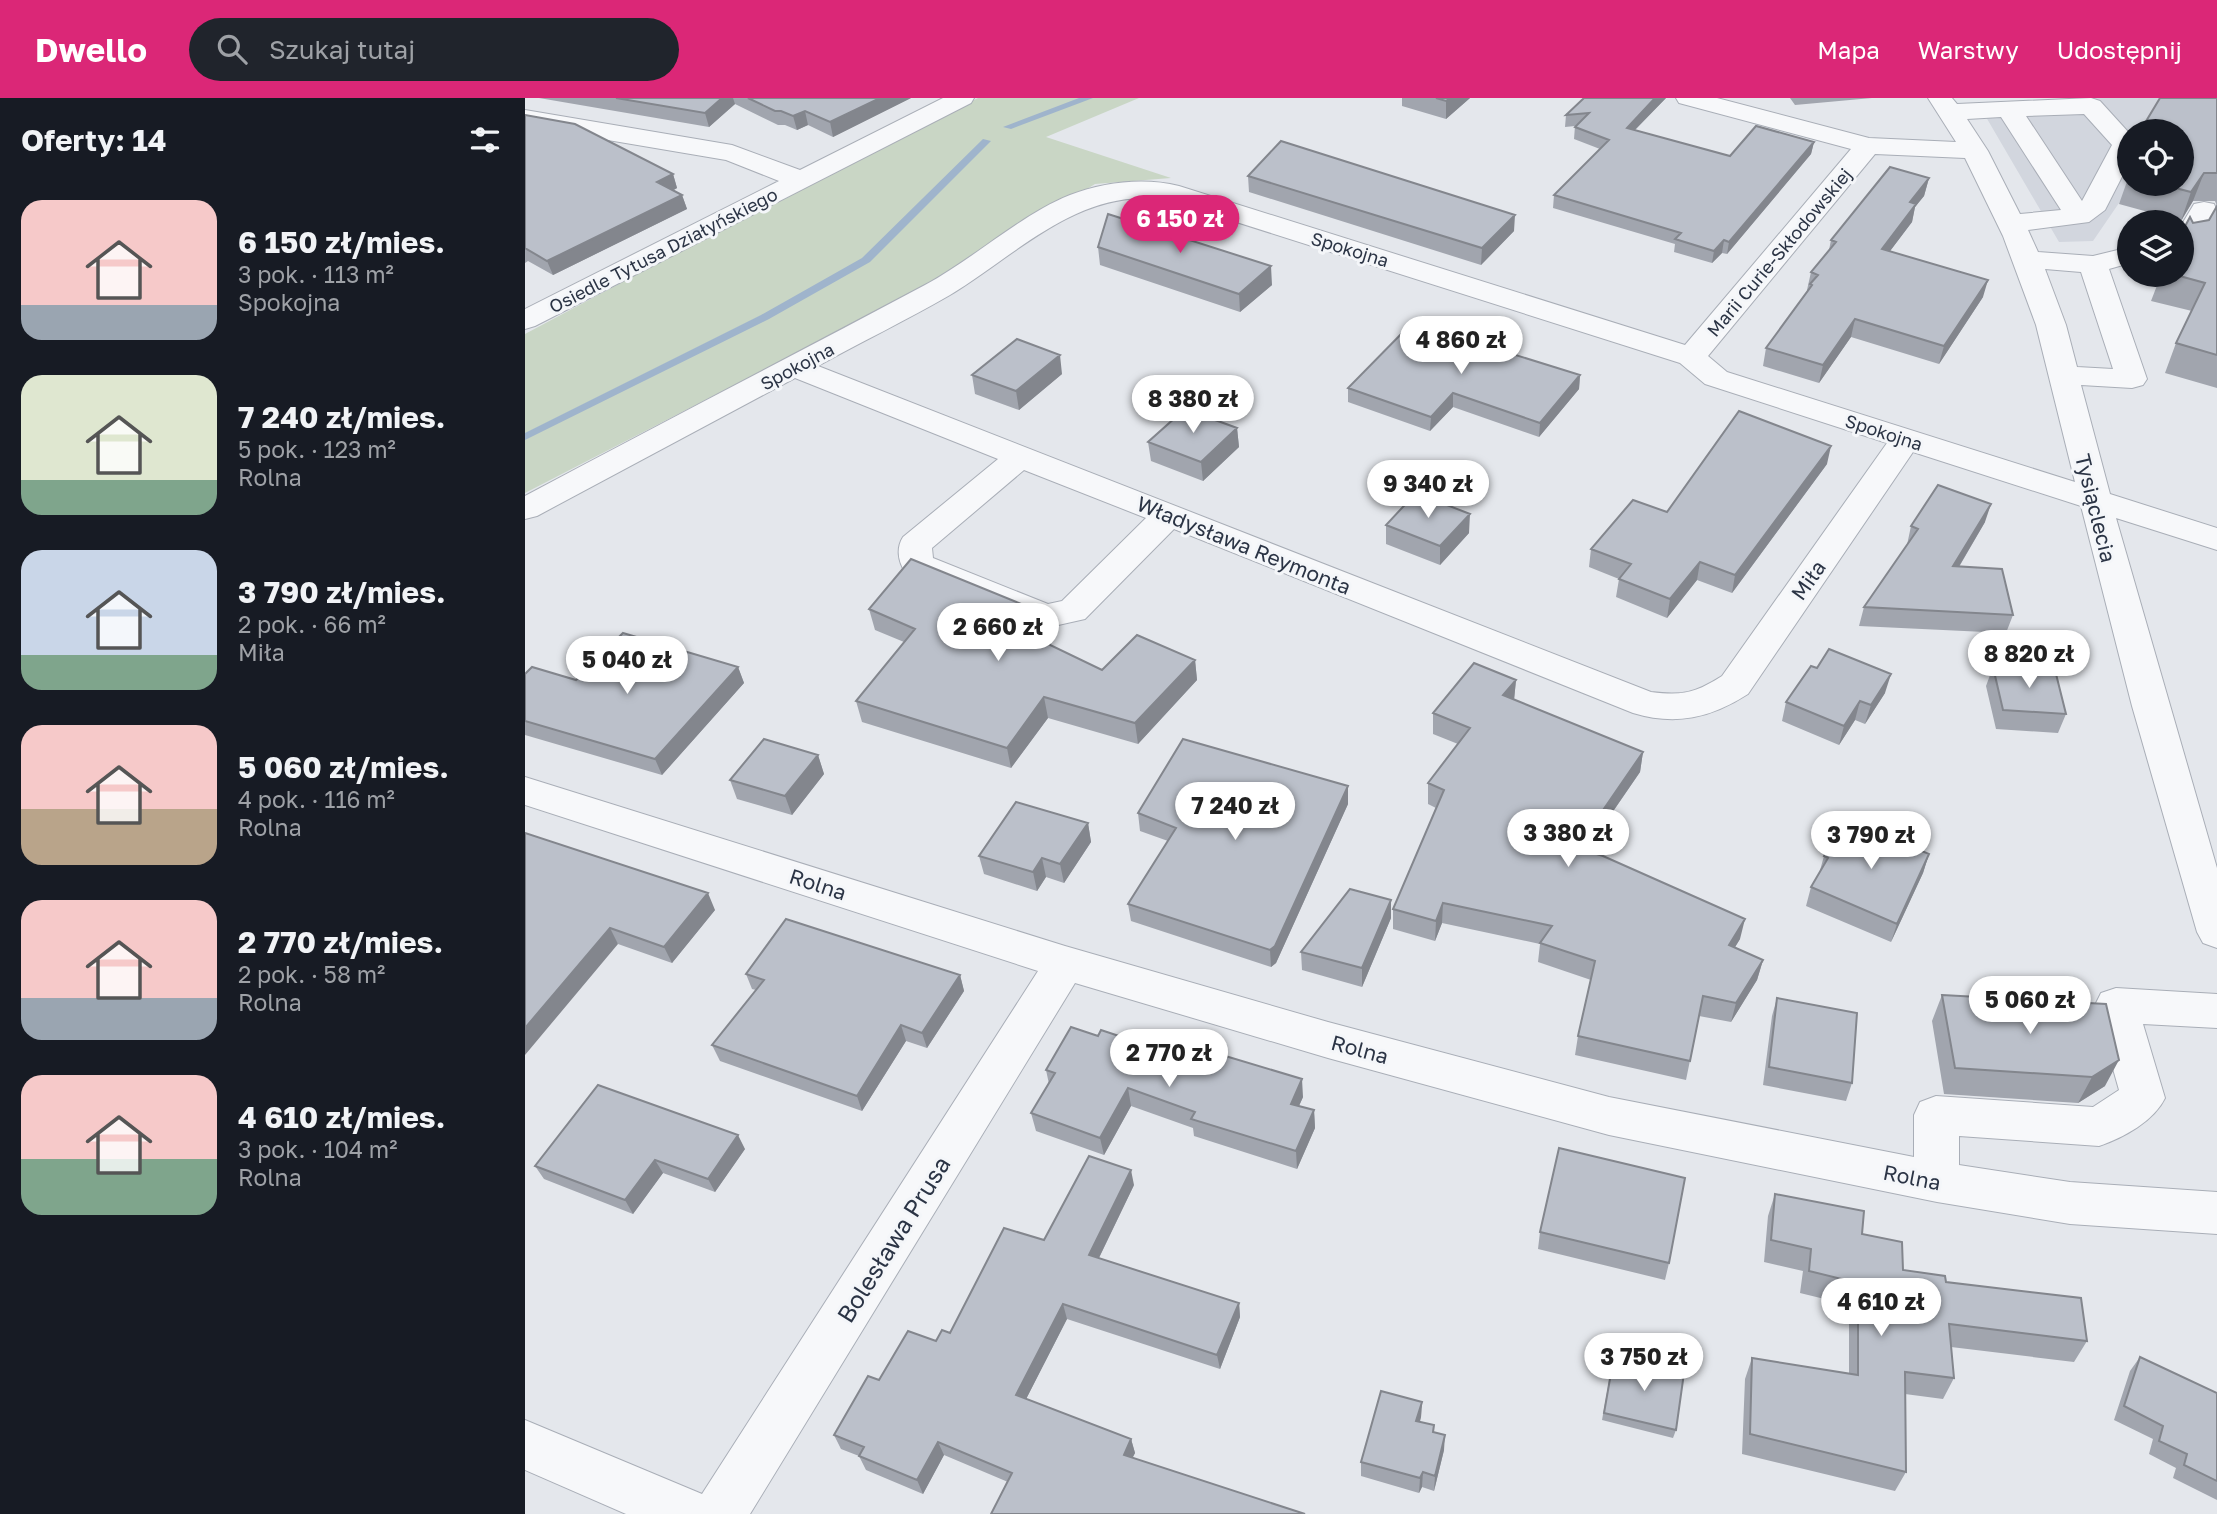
<!DOCTYPE html>
<html lang="pl">
<meta charset="utf-8">
<style>
body{margin:0;font-family:"Golos Text",sans-serif;background:#20242c;color:#f1f3f6;height:100vh;display:flex;flex-direction:column;font-size:26px;white-space:nowrap}
*{box-sizing:border-box;margin:0}
p{font-size:23px;color:#9ea1a6}
.icon{flex:none;width:38px;height:38px;fill:none;stroke:currentColor;stroke-width:2;stroke-linecap:round;stroke-linejoin:round}
.map{position:relative;flex:1;overflow:hidden}
.panel{display:flex;flex-direction:column;background:#171b24;width:525px}
.panel>*{flex:none}
.controls{position:absolute;left:1592px;top:21px;display:grid;gap:14px}
.controls a{display:grid;place-items:center;width:77px;height:77px;border-radius:50%;background:#171b24;box-shadow:0 2px 5px #0004;font-size:35px}
.price{position:absolute;translate:-50% -60px;padding:0 16px;border-radius:24px;background:#fff;color:#222;font-size:23px;line-height:46px;filter:drop-shadow(0 2px 4px #0008)}
.price::after{content:'';position:absolute;left:50%;top:42px;width:21px;height:16px;margin-left:-10px;background:inherit;clip-path:polygon(0 0,100% 0,50% 100%)}
.price.selected{background:#db2777;color:#fff}
ul{padding:0;list-style:none}
li{display:flex;align-items:center;gap:21px;height:175px;padding:0 21px}
li span{display:grid;place-items:center;flex:none;width:196px;height:140px;border-radius:21px;color:#555}
li>.icon{margin-inline-start:auto}
span .icon{width:84px;height:84px;fill:#fffc;stroke-width:1}
li b{font-size:30px}
h2{display:flex;justify-content:space-between;align-items:center;height:84px;padding:0 21px;font-size:30px}
header{display:flex;align-items:center;gap:42px;box-sizing:border-box;height:98px;padding:0 35px;background:#db2777;color:#fff}
header strong{font-size:33px}
nav{display:flex;gap:38px;margin-inline-start:auto;font-size:24px}
.search{width:490px;height:63px;background:#20242c;display:flex;align-items:center;gap:18px;box-sizing:border-box;padding:0 24px;border-radius:38px;color:#9ea1a6;font-size:26px}
main{display:flex;flex:1;min-height:0}
.map>svg:first-child{display:block}
</style>
<header>
<strong>Dwello</strong>
<div class="search"><svg class="icon" aria-label="search" viewBox="0 0 24 24"><circle cx="10" cy="10" r="6"/><path d="M15 15l6 6"/></svg>Szukaj tutaj</div>
<nav><a>Mapa</a><a>Warstwy</a><a>Udostępnij</a></nav>
</header>
<main>
<section class="panel">
<h2>Oferty: 14<svg class="icon" aria-label="filters" viewBox="0 0 24 24"><path d="M4 7h16M4 17h16"/><circle cx="9" cy="7" r="2"/><circle cx="15" cy="17" r="2"/></svg></h2>
<ul>
<li><span style="background:linear-gradient(#f6c9c9 75%,#9aa5b1 0)"><svg class="icon" aria-label="home" viewBox="0 0 24 24"><path d="M3 11l9-7 9 7M6 9v11h12V9"/></svg></span><div><b>6 150 zł/mies.</b><p>3 pok. · 113 m²</p><p>Spokojna</p></div></li>
<li><span style="background:linear-gradient(#dfe7d0 75%,#7fa58c 0)"><svg class="icon" aria-label="home" viewBox="0 0 24 24"><path d="M3 11l9-7 9 7M6 9v11h12V9"/></svg></span><div><b>7 240 zł/mies.</b><p>5 pok. · 123 m²</p><p>Rolna</p></div></li>
<li><span style="background:linear-gradient(#c9d6e8 75%,#7fa58c 0)"><svg class="icon" aria-label="home" viewBox="0 0 24 24"><path d="M3 11l9-7 9 7M6 9v11h12V9"/></svg></span><div><b>3 790 zł/mies.</b><p>2 pok. · 66 m²</p><p>Miła</p></div></li>
<li><span style="background:linear-gradient(#f6c9c9 60%,#b9a48a 0)"><svg class="icon" aria-label="home" viewBox="0 0 24 24"><path d="M3 11l9-7 9 7M6 9v11h12V9"/></svg></span><div><b>5 060 zł/mies.</b><p>4 pok. · 116 m²</p><p>Rolna</p></div></li>
<li><span style="background:linear-gradient(#f6c9c9 70%,#9aa5b1 0)"><svg class="icon" aria-label="home" viewBox="0 0 24 24"><path d="M3 11l9-7 9 7M6 9v11h12V9"/></svg></span><div><b>2 770 zł/mies.</b><p>2 pok. · 58 m²</p><p>Rolna</p></div></li>
<li><span style="background:linear-gradient(#f6c9c9 60%,#7fa58c 0)"><svg class="icon" aria-label="home" viewBox="0 0 24 24"><path d="M3 11l9-7 9 7M6 9v11h12V9"/></svg></span><div><b>4 610 zł/mies.</b><p>3 pok. · 104 m²</p><p>Rolna</p></div></li>
</ul>
</section>
<div class="map">
<svg width="1692" height="1416" viewBox="0 0 1692 1416">
<rect width="100%" height="100%" fill="#e4e7ec"/>
<path fill="#d2d6de" d="M1550,0H1642L1622,33H1605L1607,86L1568,143L1534,144L1454,7Z"/>
<path fill="#c9d6c5" d="M453,0H614L521,39L646,80L570,86L419,179L0,395V236L287,83Z"/>
<g fill="none" stroke-linecap="round" stroke-linejoin="round">
<path fill="#9fb4cc" fill-rule="evenodd" d="M554,0H568L486,31L478,29Z
M458,41L466,43L345,164L244,221L0,342V335L236,217L337,160Z"/>
<defs>
<path id="minor" d="M418,0H449L446,5L10,228L0,231V211L254,83L201,62L0,28V12L207,47L275,72Z
M1151,0H1192L1344,40L1431,44L1403,0H1427L1432,6L1566,0L1575,3L1605,36V63L1580,112L1564,124L1503,132L1513,154L1568,158L1605,149V165L1584,171L1622,281L1618,287L1607,290L1556,287L1585,396L1692,430V452L1591,420L1692,770V850L1678,845L1672,834L1607,608L1556,408L1388,354L1223,596C1186,620 1151,628 1108,615L649,431L560,521L520,530L508,526L380,474C373,463 371,450 378,439L473,361L270,280L12,418L0,421V398C133,327 267,258 400,187C447,162 497,116 545,97C579,84 619,79 654,88L1160,247L1326,51L1154,5ZM1559,16L1587,47L1557,103L1501,18ZM1476,19L1536,112L1495,116L1463,53L1442,21ZM1350,56L1440,60L1478,138L1511,227L1550,384L1202,274L1183,258ZM618,100L642,102L1155,265L1180,286L1362,345L1197,578C1170,595 1158,598 1126,594L293,268C336,244 382,222 425,197C486,160 543,101 618,100ZM1520,171L1556,174L1588,271L1552,269L1541,227ZM499,372L621,420L537,503L523,506L408,460L407,450Z
M1679,104L1689,106L1692,113L1671,150L1657,152V126L1669,106Z
M0,679L540,848L803,924L1084,999L1389,1059V1017L1395,1004L1411,998L1568,1009L1594,992L1570,907L1576,895L1591,890L1692,896V930L1618,926L1640,1000C1629,1023 1598,1040 1574,1048L1434,1038V1067L1545,1084L1692,1094V1136L1545,1126L1412,1104L1084,1037L803,960L550,885L225,1416H101L0,1372V1322L177,1396L513,873L0,707Z"/>
</defs>
<use href="#minor" stroke="#a9aeb7" stroke-width="2"/>
<use href="#minor" fill="#f7f8fa" fill-rule="evenodd"/>
</g>
<path fill="#a1a5ae" d="M14,0H386L308,39L283,27L272,32L260,27H253L210,6L184,29Z
M877,0H945L921,21L877,8Z
M1059,0H1141L1110,32L1205,58L1289,44L1286,56L1202,156L1197,155L1187,165L1149,154L1150,146L1028,110L1029,97L1075,51L1049,41L1050,28L1040,29L1041,17Z
M1265,0H1347L1270,7Z
M1692,0V108L1690,103H1668L1656,123L1594,106L1605,75V86H1657V33H1616L1617,30Z
M0,17L148,76L152,90L149,92L157,97L162,111L28,177L3,163L0,165Z
M723,78L989,133L956,167L724,94Z
M1404,80L1399,98L1390,109L1387,124L1365,153L1458,199L1414,266L1326,239L1294,285L1238,268L1241,250L1283,193L1282,192L1286,174L1304,152L1306,142Z
M1692,108V290L1640,275L1651,245L1667,213L1626,203L1636,177H1657L1668,125L1684,122Z
M573,149L747,187L715,214L575,167Z
M537,276L494,312L450,296L447,277Z
M1055,277L1054,291L1014,339L928,309L905,333L823,304V290Z
M712,330L714,349L678,383L626,363L623,344Z
M1302,366L1207,495L1172,482L1142,520L1091,499L1094,481L1064,469L1066,451L1142,414Z
M1460,424L1434,469L1488,517L1481,535L1334,528L1339,509L1382,447L1386,428Z
M861,427L944,435L915,467L861,446Z
M344,511L516,514L520,535L513,541L577,572L670,562L672,582L613,646L523,620L486,670L337,624L331,603L379,544L350,532Z
M213,569L219,585L137,677L0,637V576L51,582Z
M1468,569L1541,616L1533,635L1471,631L1461,588Z
M991,582L989,602L1118,654L1115,674L1061,753L1215,841L1210,849L1238,862L1232,882L1206,924L1174,918L1161,982L1050,957L1053,938L1066,882L1013,864L1015,846L917,825L910,843L868,831V811L911,710L903,706V685L933,646L908,636V615Z
M1360,595L1340,626L1330,622L1314,647L1257,623L1261,604Z
M293,657L299,676L267,717L212,701L205,682Z
M823,706L751,865L746,869L606,823L603,806L643,743L615,733L613,715Z
M563,725L566,744L539,785L521,779L512,793L459,776L454,758Z
M0,735L190,812L147,865L93,846Z
M1404,756L1398,775L1366,844L1281,808L1286,789L1294,776L1299,758Z
M866,802V820L837,889L777,872L776,854Z
M221,876L435,877L439,893L402,950L381,943L337,1013L195,963L187,947L231,892L227,891Z
M1417,897L1581,906L1580,988L1553,1005L1419,996L1407,923Z
M1252,900L1327,985L1321,1003L1238,987L1247,918Z
M573,938L778,999L774,1008L789,1012L790,1030L772,1071L669,1038L668,1030L606,1008L579,1057L511,1033L506,1015L524,986L521,972Z
M220,1051L190,1094L138,1075L108,1116L19,1081L10,1068Z
M609,1087L574,1160L714,1205L715,1219L695,1271L542,1221L501,1301L606,1341L610,1355L607,1360L483,1384L419,1357L398,1396L341,1372L334,1358L316,1351L309,1337L354,1282L411,1243L425,1235L519,1142Z
M1250,1096L1337,1136L1378,1172L1421,1184L1562,1243L1549,1264L1426,1249L1429,1280L1418,1301L1380,1296L1381,1374L1370,1393L1217,1356L1220,1281L1227,1260L1324,1276V1207L1275,1195L1278,1173L1239,1164L1243,1118Z
M1015,1134L1144,1165L1140,1182L1013,1151Z
M1615,1259L1692,1295V1402L1648,1380L1651,1370L1624,1356L1628,1341L1589,1322L1605,1273Z
M1087,1266L1151,1332L1148,1340L1077,1322Z
M897,1304L896,1319L895,1324L909,1334L919,1352L909,1393L897,1389L894,1395L836,1378V1364Z"/>
<path fill="#83868d" d="M197,0H208L210,6L184,29L180,15Z
M355,0H386L308,39L305,24Z
M925,0H945L921,21V3Z
M1130,0H1141L1100,42L1102,30Z
M280,13L283,27L272,32L268,18Z
M1289,44L1286,56L1202,156L1204,144Z
M1679,75L1668,103L1656,123L1666,94Z
M148,76L152,90L137,98L132,84Z
M1404,80L1399,98L1390,109L1387,124L1353,169L1357,151L1385,104Z
M157,97L162,111L28,177L22,163Z
M990,117L989,133L956,167L957,150Z
M1199,142L1197,155L1187,165L1189,153Z
M746,168L747,187L715,214L714,196Z
M1463,182L1458,199L1414,266L1419,248Z
M1330,221L1326,239L1294,285L1298,267Z
M535,257L537,276L494,312L491,293Z
M1055,277L1054,291L1014,339L1015,325Z
M928,295V309L905,333L906,319Z
M712,330L714,349L678,383L676,364Z
M1306,348L1302,366L1207,495L1210,477Z
M1466,406L1460,424L1423,487L1428,468Z
M945,416L944,435L915,467V448Z
M1175,464L1172,482L1142,520L1145,501Z
M516,514L520,535L500,554L496,533Z
M670,562L672,582L613,646L610,625Z
M213,569L219,585L137,677L130,661Z
M1366,576L1360,595L1340,626L1346,607Z
M991,582L989,602L978,597Z
M519,599L523,620L486,670L482,650Z
M1335,603L1330,622L1314,647L1319,628Z
M1118,654L1115,674L1049,770L1052,750Z
M293,657L299,676L267,717L260,698Z
M823,688V706L751,865L746,869L745,852Z
M563,725L566,744L539,785L535,766Z
M1404,756L1398,775L1366,844L1372,826Z
M517,760L521,779L512,793L508,774Z
M183,795L190,812L147,865L139,849Z
M866,802V820L837,889V870Z
M918,805L917,825L910,843L911,823Z
M1220,821L1215,841L1199,867L1204,847Z
M85,830L93,846L0,957V930Z
M1238,862L1232,882L1206,924L1211,905Z
M435,877L439,893L402,950L397,935Z
M376,927L381,943L337,1013L332,998Z
M1594,962L1580,988L1553,1005L1567,979Z
M777,981L778,999L767,1023L766,1006Z
M603,990L606,1008L579,1057L575,1040Z
M789,1012L790,1030L772,1071L771,1053Z
M213,1037L220,1051L190,1094L183,1081Z
M130,1062L138,1075L108,1116L100,1102Z
M606,1072L609,1087L568,1172L564,1157Z
M714,1205L715,1219L695,1271L692,1257Z
M538,1206L542,1221L496,1311L491,1297Z
M897,1304L896,1319L890,1338L891,1323Z
M920,1337L919,1352L909,1393L910,1378Z
M606,1341L610,1355L602,1371L599,1357Z
M413,1344L419,1357L398,1396L392,1382Z
M898,1374L897,1389L894,1395L895,1380Z"/>
<path fill="#bbc0ca" stroke="#83868d" stroke-width="2" d="M91,0H197L180,15Z
M223,0H355L305,24L280,13L268,18L256,13H250Z
M911,0H925L921,3Z
M1059,0H1130L1102,30L1205,58L1231,28L1289,44L1204,144L1199,142L1189,153L1150,141L1156,135L1029,97L1084,42L1050,29L1064,15L1041,17Z
M1635,0H1692V75H1679L1666,94L1635,86H1657V33H1631L1634,29L1617,30Z
M0,17L50,26L148,76L132,84L157,97L22,163L0,150Z
M756,43L990,117L957,150L723,78Z
M1365,69L1404,80L1385,104L1391,106L1357,151L1463,182L1419,248L1330,221L1298,267L1241,250L1287,187L1285,186L1293,177L1286,174L1311,144L1306,142Z
M1692,108V257L1651,245L1680,185L1651,177H1657V134L1665,119L1668,125L1684,122Z
M583,116L746,168L714,196L573,149Z
M887,225L1055,277L1015,325L928,295L906,319L823,290Z
M492,241L535,257L491,293L447,277Z
M660,311L712,330L676,364L623,344Z
M1214,313L1306,348L1210,477L1175,464L1145,501L1094,481L1106,466L1066,451L1108,402L1142,414Z
M1413,387L1466,406L1428,468L1477,471L1488,517L1339,509L1393,431L1386,428Z
M891,395L945,416L915,448L861,427Z
M386,461L516,514L496,533L577,572L612,537L670,562L610,625L519,599L482,650L331,603L390,531L344,511Z
M98,535L213,569L130,661L0,623V576L7,569L51,582Z
M1304,551L1366,576L1346,607L1335,603L1319,628L1261,604L1286,568L1292,570Z
M949,565L991,582L978,597L1118,654L1052,750L1078,758L1220,821L1204,847L1238,862L1211,905L1178,898L1165,963L1053,938L1070,863L1015,845L1027,828L918,805L911,823L868,811L919,692L903,685L945,630L908,615Z
M1468,569L1530,572L1541,616L1478,612Z
M239,641L293,657L260,698L205,682Z
M658,641L823,688L750,848L745,852L603,806L651,730L613,715Z
M491,704L563,725L535,766L517,760L508,774L454,758Z
M1321,721L1404,756L1372,826L1286,789L1303,760L1299,758Z
M0,735L183,795L139,849L85,830L0,930Z
M825,791L866,802L837,870L776,854Z
M261,821L435,877L397,935L376,927L332,998L187,947L239,882L221,876Z
M1417,897L1581,906L1594,962L1567,979L1430,970Z
M1252,900L1332,915L1327,985L1244,969Z
M546,929L573,938L576,932L690,970L697,957L777,981L766,1006L789,1012L771,1053L666,1021L670,1014L603,990L575,1040L506,1015L530,975L521,972Z
M73,987L213,1037L183,1081L130,1062L100,1102L10,1068Z
M1034,1050L1160,1080L1144,1165L1015,1134Z
M564,1058L606,1072L564,1157L714,1205L692,1257L538,1206L491,1297L606,1341L599,1357L780,1416H466L487,1375L413,1344L392,1382L334,1358L339,1349L309,1337L343,1278L354,1282L383,1233L411,1243L417,1232L425,1235L479,1130L519,1142Z
M1250,1096L1339,1113L1337,1136L1377,1144L1378,1172L1420,1178L1421,1184L1556,1200L1562,1243L1424,1226L1429,1280L1380,1274L1381,1374L1225,1336L1227,1260L1333,1277V1185L1284,1173L1286,1151L1246,1142Z
M1089,1258L1159,1275L1151,1332L1079,1315Z
M1615,1259L1692,1295V1383L1659,1367L1662,1356L1634,1343L1638,1328L1599,1308Z
M856,1293L897,1304L891,1323L909,1327L908,1334L920,1337L910,1378L898,1374L895,1380L836,1364Z"/>
<g text-anchor="middle" dominant-baseline="central" stroke-width="6" stroke-linejoin="round" paint-order="stroke">
<g font-size="18" fill="#2b3445" stroke="#f4f6f9">
<text transform="translate(825 151) rotate(17)">Spokojna</text>
<text transform="translate(138 152) rotate(-27)">Osiedle Tytusa Działyńskiego</text>
<text transform="translate(1254 154) rotate(-50)">Marii Curie-Skłodowskiej</text>
<text transform="translate(272 268) rotate(-28)">Spokojna</text>
<text transform="translate(1359 334) rotate(18)">Spokojna</text>
</g>
<g font-size="21" fill="#2b3445" stroke="#f4f6f9">
<text transform="translate(1571 410) rotate(76)">Tysiąclecia</text>
<text transform="translate(719 447) rotate(22)">Władysława Reymonta</text>
<text transform="translate(1283 482) rotate(-55)">Miła</text>
<text transform="translate(293 786) rotate(18)">Rolna</text>
<text transform="translate(835 951) rotate(15)">Rolna</text>
<text transform="translate(1387 1079) rotate(11)">Rolna</text>
</g>
<g font-size="24" fill="#2b3445" stroke="#f4f6f9">
<text transform="translate(368 1141) rotate(-58)">Bolesława Prusa</text>
</g>
</g>
</svg>
<div class="controls">
<a><svg class="icon" aria-label="locate" viewBox="0 0 24 24"><circle cx="12" cy="12" r="6"/><path d="M12 2v4M12 18v4M2 12h4M18 12h4"/></svg></a>
<a><svg class="icon" aria-label="layers" viewBox="0 0 24 24"><path d="M12 4l9 5-9 5-9-5zM3 14l9 5 9-5"/></svg></a>
</div>
<b class="price selected" style="left:655px;top:157px">6 150 zł</b>
<b class="price" style="left:936px;top:278px">4 860 zł</b>
<b class="price" style="left:668px;top:337px">8 380 zł</b>
<b class="price" style="left:903px;top:422px">9 340 zł</b>
<b class="price" style="left:473px;top:565px">2 660 zł</b>
<b class="price" style="left:1504px;top:592px">8 820 zł</b>
<b class="price" style="left:102px;top:598px">5 040 zł</b>
<b class="price" style="left:710px;top:744px">7 240 zł</b>
<b class="price" style="left:1043px;top:771px">3 380 zł</b>
<b class="price" style="left:1346px;top:773px">3 790 zł</b>
<b class="price" style="left:1505px;top:938px">5 060 zł</b>
<b class="price" style="left:644px;top:991px">2 770 zł</b>
<b class="price" style="left:1356px;top:1240px">4 610 zł</b>
<b class="price" style="left:1119px;top:1295px">3 750 zł</b>
</div>
</main>
